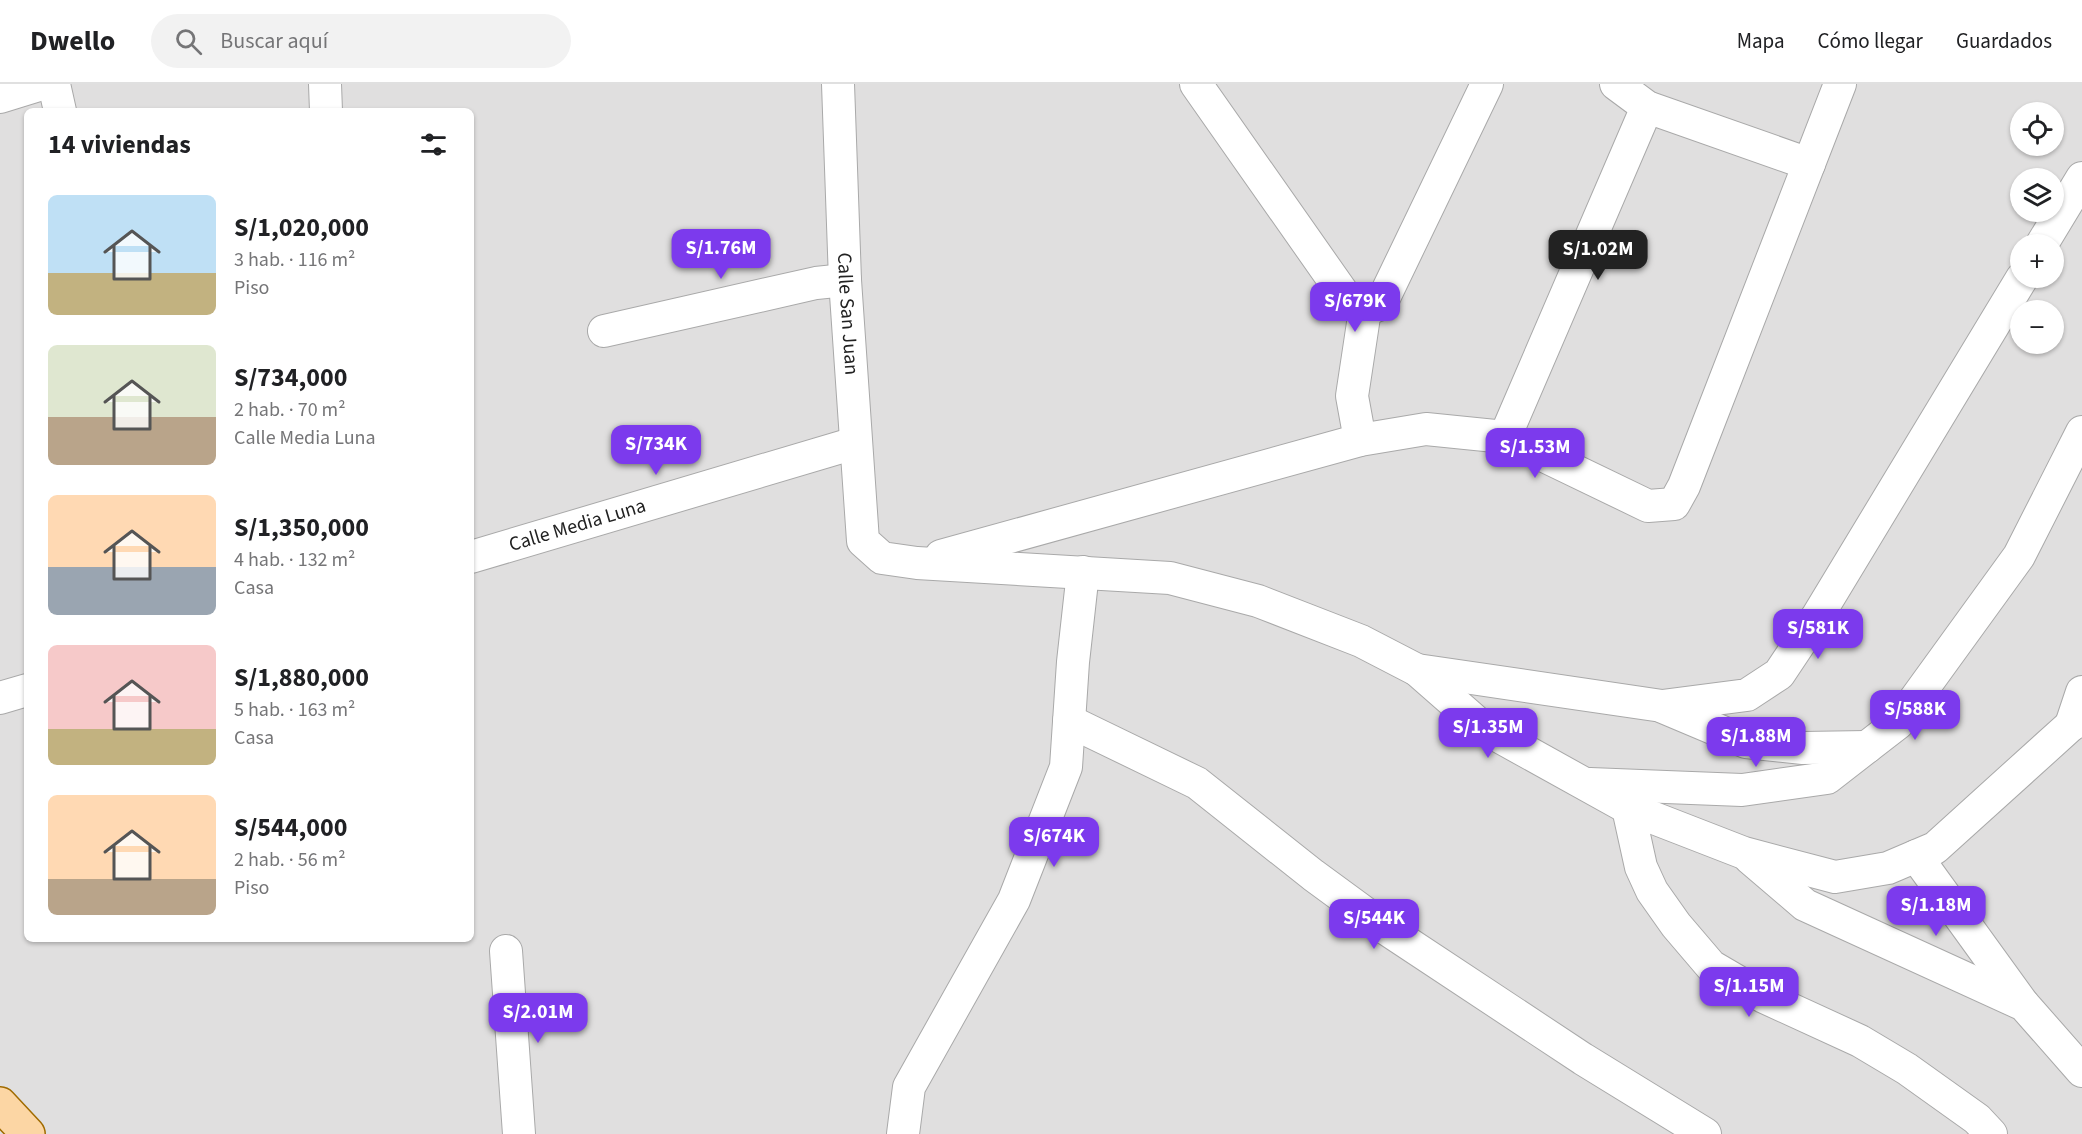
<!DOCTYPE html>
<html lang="es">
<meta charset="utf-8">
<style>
body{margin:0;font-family:"Source Sans 3",sans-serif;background:#f2f2f2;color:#202124;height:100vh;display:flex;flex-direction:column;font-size:22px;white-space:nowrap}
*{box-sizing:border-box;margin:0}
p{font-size:20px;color:#757577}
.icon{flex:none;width:33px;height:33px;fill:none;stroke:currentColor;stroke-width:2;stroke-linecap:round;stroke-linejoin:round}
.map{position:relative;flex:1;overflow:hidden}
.side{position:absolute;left:24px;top:24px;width:450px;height:834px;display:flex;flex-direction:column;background:#fff;border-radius:9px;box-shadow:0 2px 4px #0004}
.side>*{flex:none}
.buttons{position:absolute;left:2010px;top:18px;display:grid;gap:12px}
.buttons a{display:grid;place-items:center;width:54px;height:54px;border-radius:50%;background:#fff;box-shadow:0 2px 4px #0004;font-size:30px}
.price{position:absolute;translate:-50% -51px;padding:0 14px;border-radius:12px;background:#7c3aed;color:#fff;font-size:20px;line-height:39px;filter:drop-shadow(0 2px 3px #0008)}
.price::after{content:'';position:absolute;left:50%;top:36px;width:18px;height:14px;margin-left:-9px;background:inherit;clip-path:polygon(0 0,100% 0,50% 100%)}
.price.on{background:#222;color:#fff}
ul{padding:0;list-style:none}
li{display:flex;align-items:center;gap:18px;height:150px;padding:0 24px}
li span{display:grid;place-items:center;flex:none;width:168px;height:120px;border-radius:9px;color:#555}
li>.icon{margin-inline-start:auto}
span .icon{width:72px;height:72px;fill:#fffc;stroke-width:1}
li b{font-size:26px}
h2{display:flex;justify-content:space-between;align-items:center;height:72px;padding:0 24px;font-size:26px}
header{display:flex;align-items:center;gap:36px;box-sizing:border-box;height:84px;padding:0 30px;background:#fff;border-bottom:2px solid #e0e0e0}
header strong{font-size:28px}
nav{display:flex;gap:33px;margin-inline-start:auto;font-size:21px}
.search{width:420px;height:54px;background:#f2f2f2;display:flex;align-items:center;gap:15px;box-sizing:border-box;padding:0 21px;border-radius:33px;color:#757577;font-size:22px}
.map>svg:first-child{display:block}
</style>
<header>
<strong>Dwello</strong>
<div class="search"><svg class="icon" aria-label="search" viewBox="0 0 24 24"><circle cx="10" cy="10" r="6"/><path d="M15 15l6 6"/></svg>Buscar aquí</div>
<nav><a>Mapa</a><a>Cómo llegar</a><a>Guardados</a></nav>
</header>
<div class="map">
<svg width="2082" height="1050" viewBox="0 0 2082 1050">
<rect width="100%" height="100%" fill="#f2efe9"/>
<path fill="#e0dfdf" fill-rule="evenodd" d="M0,0H2082V1050H0ZM27,27H471V855H27ZM2020,28H2054V62H2020ZM2020,94H2054V128H2020ZM2020,160H2054V194H2020ZM2020,226H2054V260H2020Z"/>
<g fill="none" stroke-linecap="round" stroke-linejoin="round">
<defs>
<g id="minor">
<path d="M54,0L60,27"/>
<path d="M325,0L326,27"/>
<path id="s1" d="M838,0L845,196L863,457L882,474L917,479L1170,494L1258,517L1361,557L1417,586L1482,643L1628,724L1744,769L1835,793L1888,784L1935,764L2071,641L2082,635"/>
<path d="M1196,0L1349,218L1365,226L1381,220L1487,0"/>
<path d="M1616,0L1647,23L1809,80"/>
<path d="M0,13L42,0"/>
<path d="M2042,160L2082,94"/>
<path d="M604,247L816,199L845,196"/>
<path d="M1505,353L1647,23"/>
<path d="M1360,356L1352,312L1365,226"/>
<path d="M941,472L1360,356L1426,345L1505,353L1648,422L1674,420L1684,402L1840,0"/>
<path id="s2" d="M471,473L855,359"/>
<path d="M1417,586L1662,622L1747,611L1779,590L1817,533L2022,194"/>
<path d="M0,614L27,606"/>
<path d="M1663,623L1746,658L1803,664L1867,663"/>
<path d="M1069,637L1197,699L1313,791L1388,846L1583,975L1705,1050"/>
<path d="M2071,641L2082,608"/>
<path d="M1590,700L1742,706L1827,694L1898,639L2019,472L2082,348"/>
<path d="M1628,724L1641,783L1652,807L1676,841L1711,882L1764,913L1860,957L1907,985L1977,1035L1991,1050"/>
<path d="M1916,772L2023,920"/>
<path d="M1750,774L1805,821L2024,921L2082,987"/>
<path d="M506,867L519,1050"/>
<path d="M903,1050L909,1003L1014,816L1066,683L1073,578L1083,488"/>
</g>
<path id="major" d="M0,1020L28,1050"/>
</defs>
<use href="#minor" stroke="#a9a9a9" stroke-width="34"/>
<use href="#major" stroke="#a06b00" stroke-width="36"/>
<use href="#minor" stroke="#fff" stroke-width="32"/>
<use href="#major" stroke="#fcd6a4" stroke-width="33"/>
</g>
<g text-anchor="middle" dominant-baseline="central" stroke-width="4.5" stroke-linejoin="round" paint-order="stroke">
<g font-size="20" fill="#222" stroke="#fff">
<text stroke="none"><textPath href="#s1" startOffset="230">Calle San Juan</textPath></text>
<text stroke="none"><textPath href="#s2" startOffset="111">Calle Media Luna</textPath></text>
</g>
</g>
</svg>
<div class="buttons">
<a><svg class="icon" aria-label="locate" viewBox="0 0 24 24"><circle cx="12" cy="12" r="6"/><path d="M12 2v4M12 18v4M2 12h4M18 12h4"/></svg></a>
<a><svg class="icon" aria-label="layers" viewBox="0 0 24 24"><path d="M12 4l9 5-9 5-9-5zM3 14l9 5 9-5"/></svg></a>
<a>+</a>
<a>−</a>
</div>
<b class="price" style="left:721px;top:196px">S/1.76M</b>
<b class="price on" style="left:1598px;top:197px">S/1.02M</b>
<b class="price" style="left:1355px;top:249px">S/679K</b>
<b class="price" style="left:656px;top:392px">S/734K</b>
<b class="price" style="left:1535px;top:395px">S/1.53M</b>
<b class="price" style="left:1818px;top:576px">S/581K</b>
<b class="price" style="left:1915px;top:657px">S/588K</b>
<b class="price" style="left:1488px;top:675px">S/1.35M</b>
<b class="price" style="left:1756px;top:684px">S/1.88M</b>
<b class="price" style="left:1054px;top:784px">S/674K</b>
<b class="price" style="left:1936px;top:853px">S/1.18M</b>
<b class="price" style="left:1374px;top:866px">S/544K</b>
<b class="price" style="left:1749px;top:934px">S/1.15M</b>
<b class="price" style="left:538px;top:960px">S/2.01M</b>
<section class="side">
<h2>14 viviendas<svg class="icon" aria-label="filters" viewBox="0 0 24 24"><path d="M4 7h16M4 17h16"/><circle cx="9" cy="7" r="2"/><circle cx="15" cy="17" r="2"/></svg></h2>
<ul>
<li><span style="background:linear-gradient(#bfe0f5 65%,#c2b280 0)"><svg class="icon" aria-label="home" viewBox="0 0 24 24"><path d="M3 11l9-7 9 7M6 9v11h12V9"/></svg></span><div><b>S/1,020,000</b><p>3 hab. · 116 m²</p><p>Piso</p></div></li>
<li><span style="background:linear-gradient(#dfe7d0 60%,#b9a48a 0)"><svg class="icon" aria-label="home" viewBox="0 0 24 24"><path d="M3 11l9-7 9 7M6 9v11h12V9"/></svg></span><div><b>S/734,000</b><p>2 hab. · 70 m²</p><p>Calle Media Luna</p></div></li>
<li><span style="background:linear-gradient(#ffd9b3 60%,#9aa5b1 0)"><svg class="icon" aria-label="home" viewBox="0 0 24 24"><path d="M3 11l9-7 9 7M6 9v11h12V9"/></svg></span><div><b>S/1,350,000</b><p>4 hab. · 132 m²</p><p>Casa</p></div></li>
<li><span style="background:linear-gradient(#f6c9c9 70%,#c2b280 0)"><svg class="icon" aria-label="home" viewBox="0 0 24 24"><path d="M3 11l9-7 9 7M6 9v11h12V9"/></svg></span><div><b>S/1,880,000</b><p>5 hab. · 163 m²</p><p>Casa</p></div></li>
<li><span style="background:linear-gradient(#ffd9b3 70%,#b9a48a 0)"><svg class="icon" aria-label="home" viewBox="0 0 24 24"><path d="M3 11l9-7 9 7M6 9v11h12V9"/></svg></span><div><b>S/544,000</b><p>2 hab. · 56 m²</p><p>Piso</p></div></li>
</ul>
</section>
</div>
